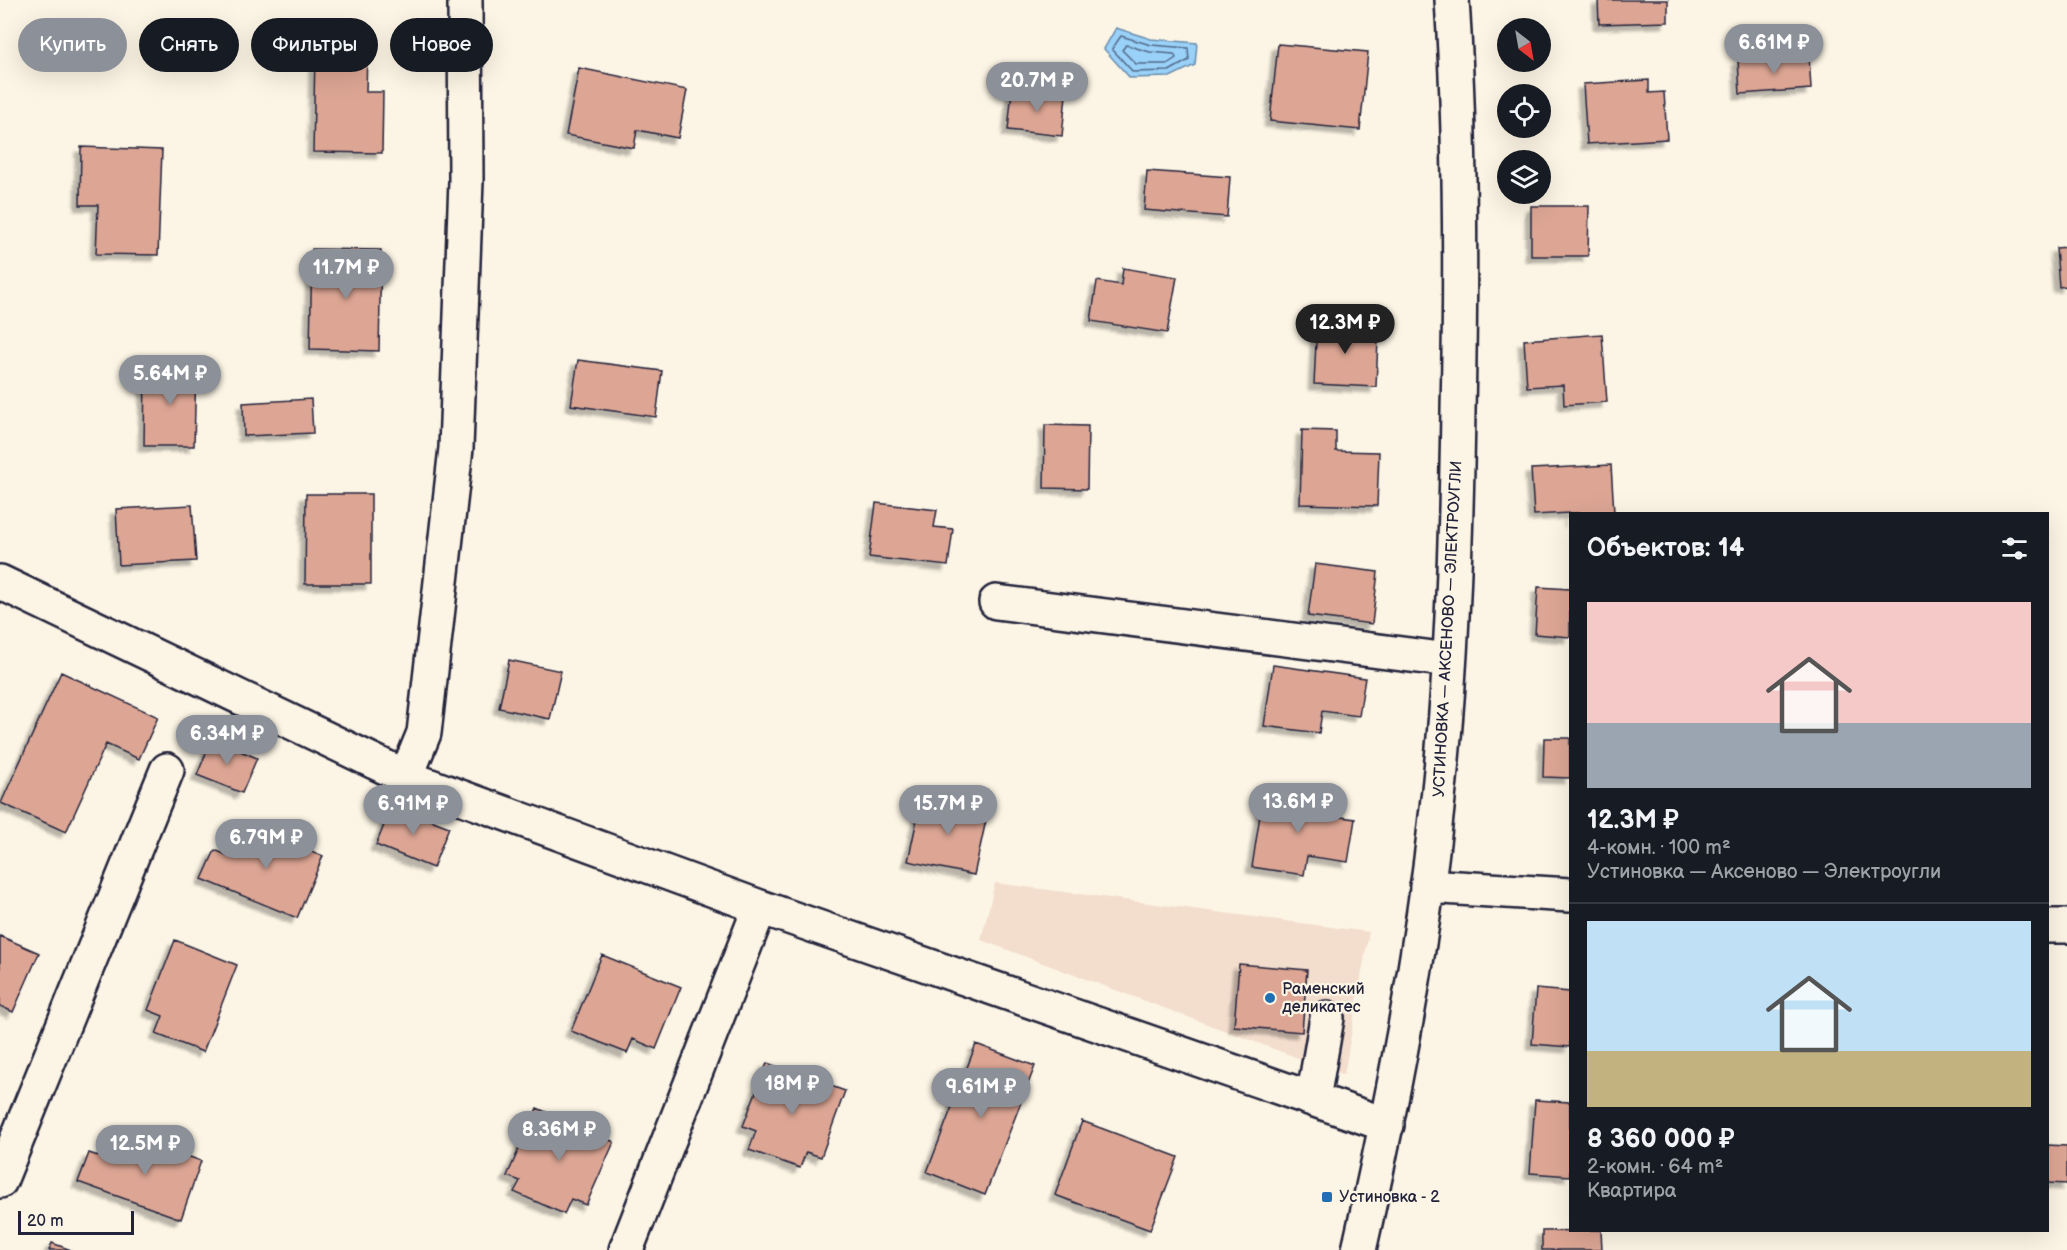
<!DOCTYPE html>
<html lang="ru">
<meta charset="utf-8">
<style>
body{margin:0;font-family:"Balsamiq Sans",sans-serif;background:#20242c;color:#f1f3f6;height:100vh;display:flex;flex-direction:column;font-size:22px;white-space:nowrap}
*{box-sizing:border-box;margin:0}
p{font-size:20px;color:#9ea1a6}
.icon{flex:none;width:33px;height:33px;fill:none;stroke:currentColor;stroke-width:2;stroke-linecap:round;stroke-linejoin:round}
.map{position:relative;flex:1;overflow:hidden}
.panel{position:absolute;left:1569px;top:512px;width:480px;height:720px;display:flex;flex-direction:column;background:#171b24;border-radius:0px;box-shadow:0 6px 24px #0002}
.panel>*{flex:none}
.banner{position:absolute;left:18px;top:18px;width:570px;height:54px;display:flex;gap:12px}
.needle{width:39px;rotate:149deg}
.buttons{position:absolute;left:1497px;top:18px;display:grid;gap:12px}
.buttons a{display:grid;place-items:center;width:54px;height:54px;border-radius:50%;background:#171b24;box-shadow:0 6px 24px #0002;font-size:30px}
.scale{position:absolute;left:18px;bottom:15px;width:116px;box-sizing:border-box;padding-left:6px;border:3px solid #22223b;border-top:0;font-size:16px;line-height:21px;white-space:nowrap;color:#22223b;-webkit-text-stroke:4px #fcf5e5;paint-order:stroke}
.price{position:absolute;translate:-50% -51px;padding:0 14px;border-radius:21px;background:#8c9099;color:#fff;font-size:20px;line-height:39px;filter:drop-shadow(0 2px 3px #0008)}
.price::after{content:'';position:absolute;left:50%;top:36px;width:18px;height:14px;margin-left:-9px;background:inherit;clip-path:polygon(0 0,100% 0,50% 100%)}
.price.selected{background:#222;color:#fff}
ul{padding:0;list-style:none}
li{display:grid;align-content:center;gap:12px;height:318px;padding:0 18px}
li+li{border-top:2px solid #363941}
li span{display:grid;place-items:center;height:186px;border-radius:0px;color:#555}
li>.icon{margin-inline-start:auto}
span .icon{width:108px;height:108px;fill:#fffc;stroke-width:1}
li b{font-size:26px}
h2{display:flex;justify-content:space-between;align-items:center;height:72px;padding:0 18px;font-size:26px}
.chip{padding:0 21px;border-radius:27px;background:#171b24;box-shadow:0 6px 24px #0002;font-size:21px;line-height:54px}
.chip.selected{background:#8c9099;color:#fff}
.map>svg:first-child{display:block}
</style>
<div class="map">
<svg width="2067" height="1250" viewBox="0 0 2067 1250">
<defs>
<filter id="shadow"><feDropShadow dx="-5.5" dy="5.5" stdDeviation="1.5" flood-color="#0004"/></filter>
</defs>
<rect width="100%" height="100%" fill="#fcf5e5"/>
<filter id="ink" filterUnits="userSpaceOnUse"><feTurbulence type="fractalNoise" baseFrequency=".0167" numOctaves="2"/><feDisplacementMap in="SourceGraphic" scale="12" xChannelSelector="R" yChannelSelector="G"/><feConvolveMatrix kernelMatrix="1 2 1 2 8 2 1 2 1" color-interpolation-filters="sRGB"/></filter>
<g filter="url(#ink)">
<path fill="#f3ddcd" d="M995,883L1369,932L1344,1075L981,940Z"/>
<path fill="#99d1f8" stroke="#698bac" stroke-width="1.5" d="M1116,28L1151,39L1197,43L1195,65L1170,77L1130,78L1104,49Z"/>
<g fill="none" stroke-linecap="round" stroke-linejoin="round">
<path stroke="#526887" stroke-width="1.5" d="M1121,36L1151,45L1188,48L1189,60L1169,71L1133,72L1112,49Z
M1126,45L1150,52L1174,54L1176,58L1167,64H1136L1122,50Z"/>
</g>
<path fill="#dda694" stroke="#22223b" stroke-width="1.5" filter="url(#shadow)" d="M1598,0H1668V22L1599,24Z
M1278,44L1368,52L1360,130L1270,121Z
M315,53L367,54L366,92H383L382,153L313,152Z
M1809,56L1811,89L1740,94L1738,60Z
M579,68L687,90L678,138L637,130L634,148L566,135Z
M1649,80V93L1664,92L1667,139L1587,144L1583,84Z
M1012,90L1066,95L1062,136L1008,130Z
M81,147L162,150L158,255L96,254L98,205H80Z
M1147,171L1230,177L1227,217L1144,210Z
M1531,206H1589L1588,256H1531Z
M2067,247V286L2059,287L2056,248Z
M312,249L381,250L379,351L310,349Z
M1123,268L1177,277L1167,333L1091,321L1097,281L1121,285Z
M1317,320L1366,322L1365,339H1378L1376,387L1314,384Z
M1602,334L1607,402L1564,405L1563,385L1527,387L1524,340Z
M578,360L662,371L656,417L571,405Z
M145,366L196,367L194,446H144Z
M311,399L313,433L244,436L243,403Z
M1045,425L1088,426L1087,489L1044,488Z
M1302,430L1336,431V451L1379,452L1377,506L1300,504Z
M1611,465L1614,513H1570V522V513L1534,515L1531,469Z
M306,494H371V584H305Z
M876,503L937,510L934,527L953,529L948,566L869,557Z
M192,505L196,561L119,565L116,509Z
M1315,564L1378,572L1372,624L1308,616Z
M1538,587L1570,589V637L1535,634Z
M509,660L561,671L550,719L499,708Z
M1273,665L1365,678L1359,716L1322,711L1319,733L1264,726Z
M61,672L158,717L139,759L106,744L66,832L1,803Z
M1544,738H1570V778L1543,777Z
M212,739L257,758L242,793L197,775Z
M1264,789L1309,795L1307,812L1355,819L1348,862L1307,856L1304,875L1252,867Z
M922,796L988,811L974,875L908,861Z
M392,805L449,827L433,868L376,845Z
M244,823L323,856L297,918L202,879L215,850L231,857Z
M0,936L39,953L13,1012L0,1006Z
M175,940L237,965L203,1052L156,1034L163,1016L148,1010Z
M602,955L681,987L656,1049L633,1039L627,1053L571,1031Z
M1239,964L1307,970L1302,1032L1234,1026Z
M1536,989L1570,992V1047L1532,1044Z
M976,1044L1035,1066L985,1195L927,1172Z
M767,1063L845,1091L821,1157L806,1152L800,1168L749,1150L756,1131L743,1126Z
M1535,1100L1570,1102V1176L1530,1173Z
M537,1108L614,1142L586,1205L571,1199L564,1214L514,1192L520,1181L507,1176Z
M1082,1121L1178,1157L1150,1230L1055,1195Z
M129,1135L201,1161L181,1219L78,1182L89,1153L119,1163Z
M2048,1145L2067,1146V1184L2048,1183Z
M1601,1230L1602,1250H1542V1231Z
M52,1243L71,1250H49Z"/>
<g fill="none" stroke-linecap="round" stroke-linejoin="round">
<defs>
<path id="minor" d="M0,582L406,777L760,907L1387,1125
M996,602L1449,660
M406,777L424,733L456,448L466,181L465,0
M1427,886L1570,895
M2048,926H2067
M1313,1099L1327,1018
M0,1181L167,770
M626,1250L760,907"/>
<path id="major" d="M1359,1250C1392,1104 1421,957 1437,808C1452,676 1456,543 1458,411C1461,274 1461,136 1452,0"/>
</defs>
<use href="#minor" stroke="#22223b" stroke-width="38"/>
<use href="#major" stroke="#22223b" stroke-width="38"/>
<use href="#minor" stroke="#fcf5e5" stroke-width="33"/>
<use href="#major" stroke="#fcf5e5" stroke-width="33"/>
</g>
</g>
<g fill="#1f6fb2" stroke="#fcf5e5" stroke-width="2">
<circle cx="1270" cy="998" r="6"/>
<rect x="1321" y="1191" width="12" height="12" rx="3"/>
</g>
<g text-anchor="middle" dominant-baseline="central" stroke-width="4.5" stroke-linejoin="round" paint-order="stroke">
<g font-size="16" fill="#22223b" stroke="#fcf5e5">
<text transform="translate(1448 629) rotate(-87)">УСТИНОВКА — АКСЕНОВО — ЭЛЕКТРОУГЛИ</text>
</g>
<g font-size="16" fill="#22223b" stroke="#fcf5e5" text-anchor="start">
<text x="1282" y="989">Раменский<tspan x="1282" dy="18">деликатес</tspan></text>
<text x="1339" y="1197">Устиновка - 2</text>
</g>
</g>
</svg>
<div class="buttons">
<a><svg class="needle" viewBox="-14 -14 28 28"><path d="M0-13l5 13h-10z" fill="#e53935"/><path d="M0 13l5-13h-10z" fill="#9ea1a6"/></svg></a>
<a><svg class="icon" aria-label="locate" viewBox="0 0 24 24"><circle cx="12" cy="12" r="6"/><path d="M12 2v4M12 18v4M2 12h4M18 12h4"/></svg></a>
<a><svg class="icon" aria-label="layers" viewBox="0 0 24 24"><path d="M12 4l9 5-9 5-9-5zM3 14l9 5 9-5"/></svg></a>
</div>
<div class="scale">20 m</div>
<b class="price" style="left:1774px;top:75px">6.61M ₽</b>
<b class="price" style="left:1037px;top:113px">20.7M ₽</b>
<b class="price" style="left:346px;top:300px">11.7M ₽</b>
<b class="price selected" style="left:1345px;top:355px">12.3M ₽</b>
<b class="price" style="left:170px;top:406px">5.64M ₽</b>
<b class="price" style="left:227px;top:766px">6.34M ₽</b>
<b class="price" style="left:1298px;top:834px">13.6M ₽</b>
<b class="price" style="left:413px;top:836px">6.91M ₽</b>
<b class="price" style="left:948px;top:836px">15.7M ₽</b>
<b class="price" style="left:266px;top:870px">6.79M ₽</b>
<b class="price" style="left:792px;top:1116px">18M ₽</b>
<b class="price" style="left:981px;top:1119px">9.61M ₽</b>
<b class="price" style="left:559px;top:1162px">8.36M ₽</b>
<b class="price" style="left:145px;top:1176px">12.5M ₽</b>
<div class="banner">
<a class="chip selected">Купить</a>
<a class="chip">Снять</a>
<a class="chip">Фильтры</a>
<a class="chip">Новое</a>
</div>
<section class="panel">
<h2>Объектов: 14<svg class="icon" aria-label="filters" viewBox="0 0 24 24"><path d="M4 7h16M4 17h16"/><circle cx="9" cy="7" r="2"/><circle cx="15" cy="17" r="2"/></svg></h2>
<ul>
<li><span style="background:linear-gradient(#f6c9c9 65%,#9aa5b1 0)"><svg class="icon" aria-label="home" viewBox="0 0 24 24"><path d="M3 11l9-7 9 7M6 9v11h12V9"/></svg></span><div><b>12.3M ₽</b><p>4-комн. · 100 m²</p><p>Устиновка — Аксеново — Электроугли</p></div></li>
<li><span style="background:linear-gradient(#bfe0f5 70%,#c2b280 0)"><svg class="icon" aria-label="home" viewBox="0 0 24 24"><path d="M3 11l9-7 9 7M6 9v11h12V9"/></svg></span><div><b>8 360 000 ₽</b><p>2-комн. · 64 m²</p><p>Квартира</p></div></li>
</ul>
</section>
</div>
